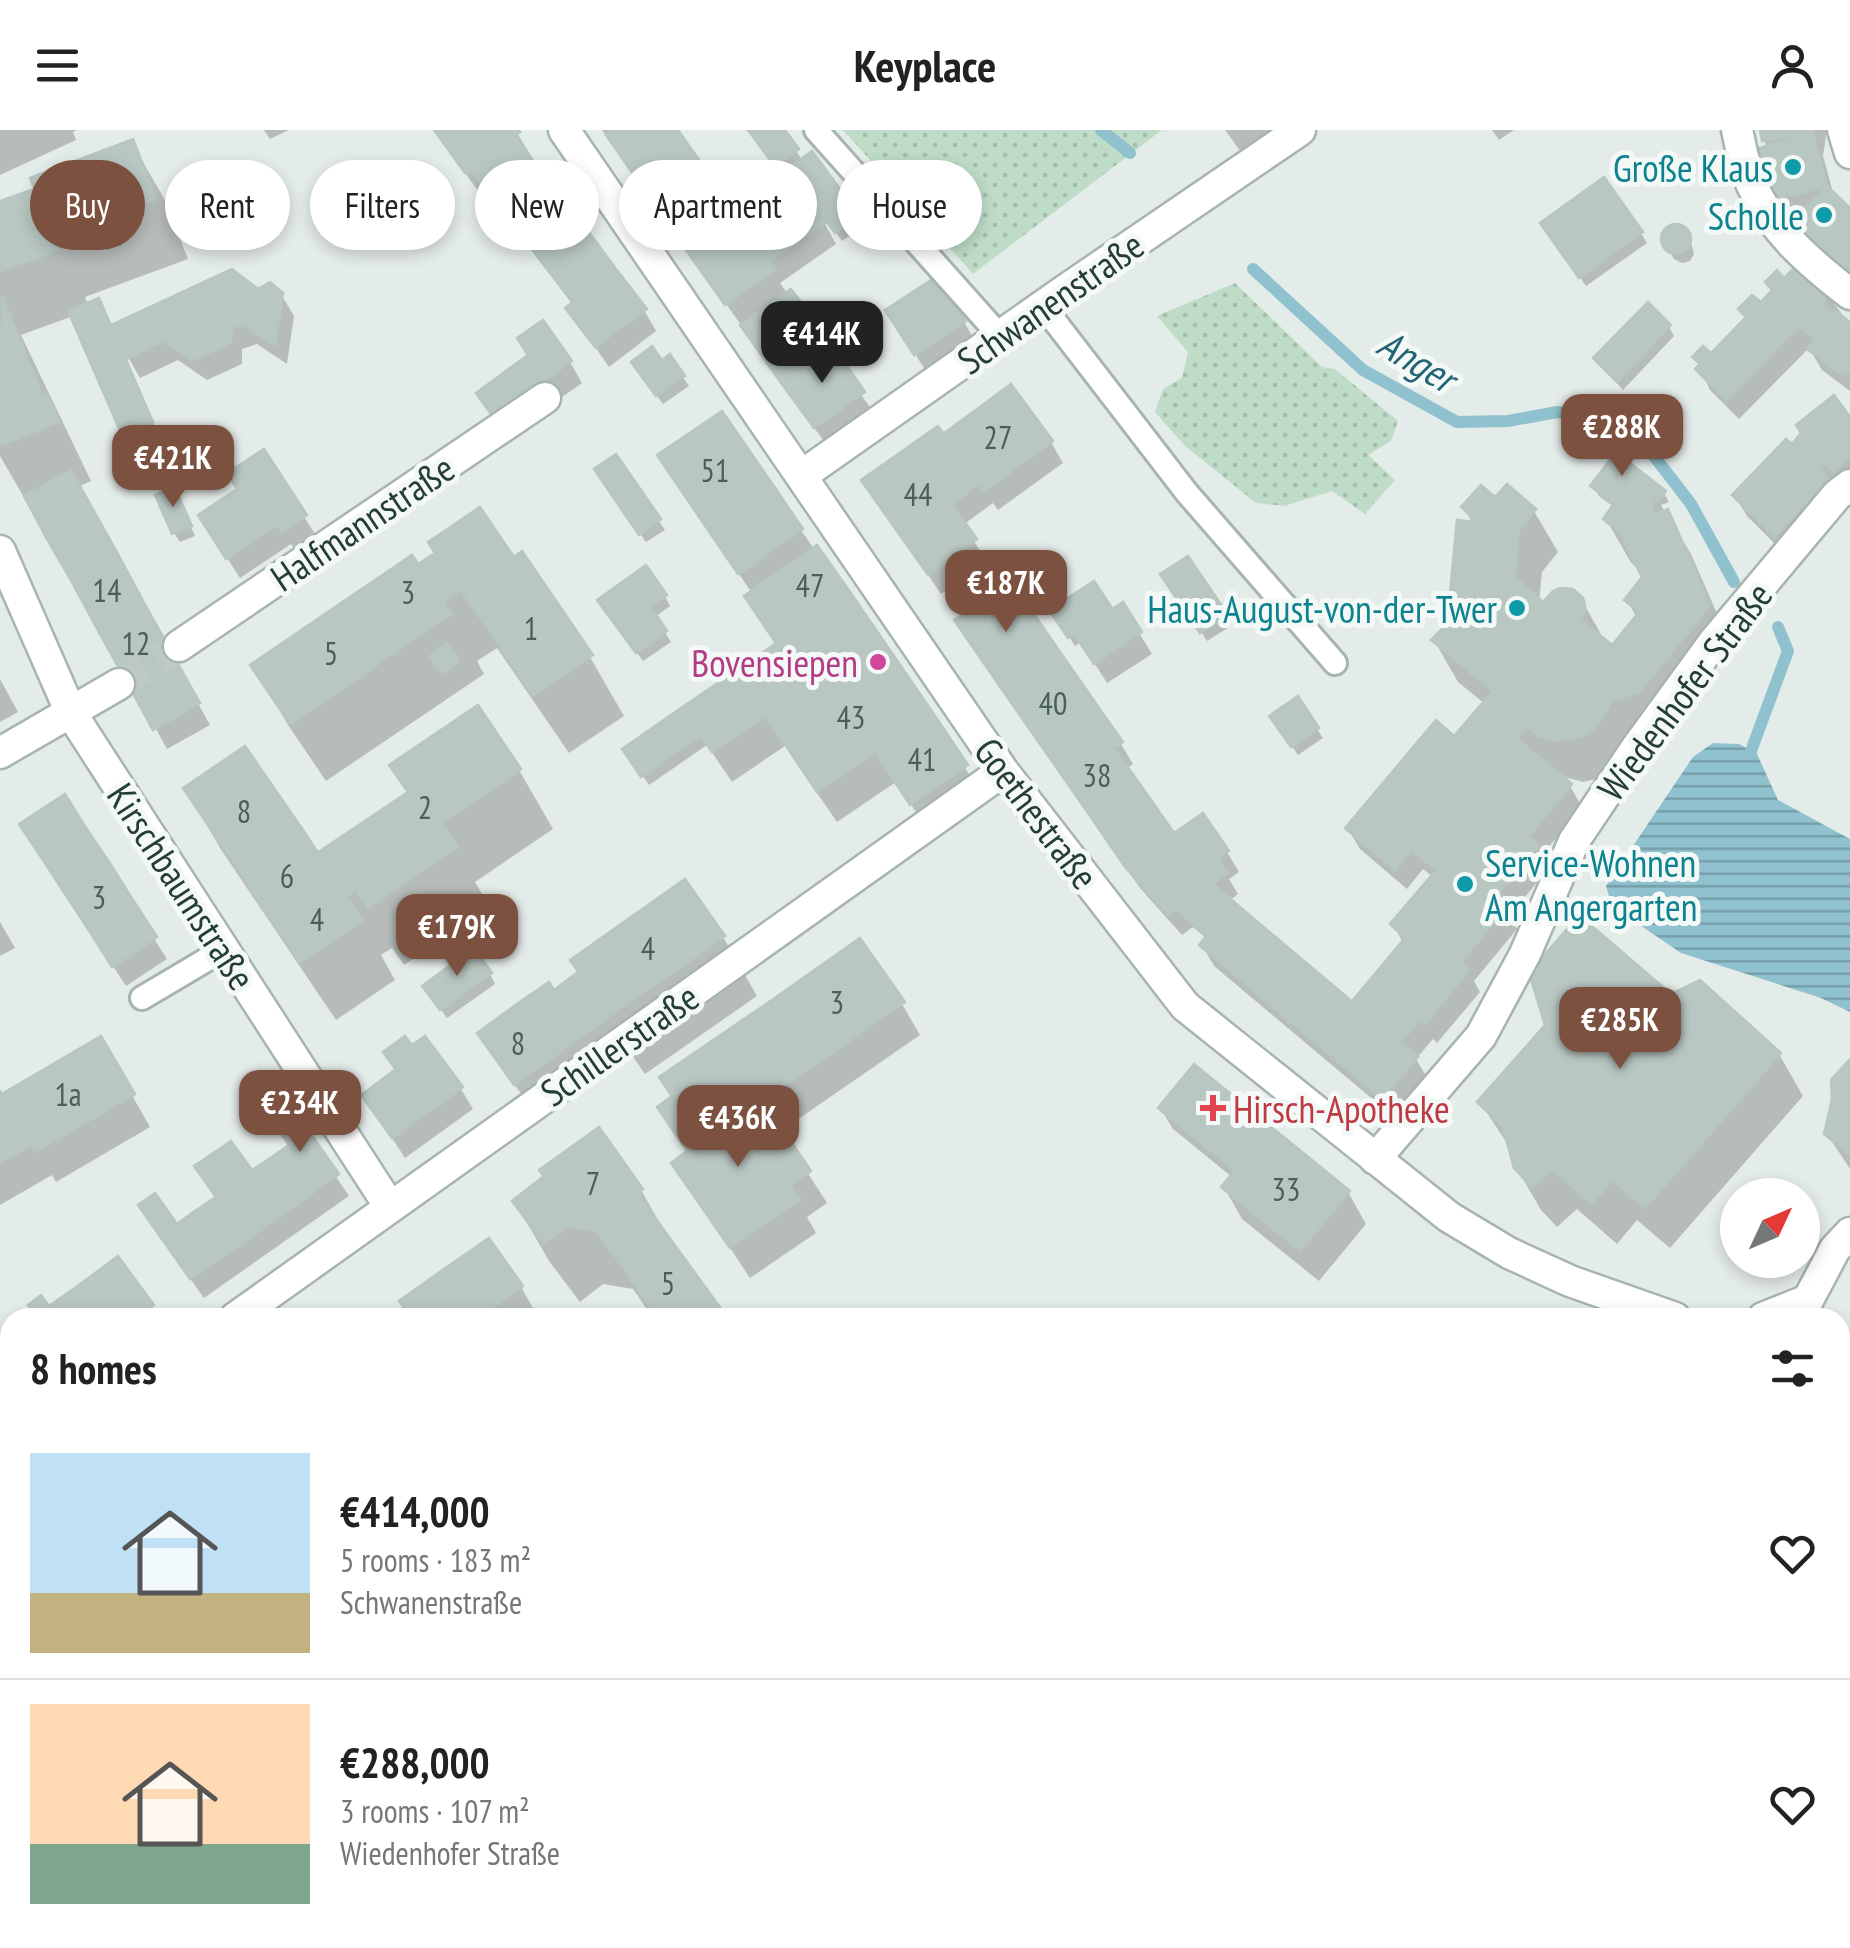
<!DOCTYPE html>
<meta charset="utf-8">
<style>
body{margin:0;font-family:"PT Sans Narrow",sans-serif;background:#f6f6f6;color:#222;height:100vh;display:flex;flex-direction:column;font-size:38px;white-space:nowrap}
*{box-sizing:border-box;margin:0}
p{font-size:32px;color:#767676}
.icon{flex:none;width:55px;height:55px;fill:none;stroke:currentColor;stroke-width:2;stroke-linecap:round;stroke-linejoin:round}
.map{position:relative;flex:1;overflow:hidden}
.details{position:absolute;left:0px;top:1178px;width:1850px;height:642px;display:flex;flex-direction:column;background:#fff;border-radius:30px 30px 0 0;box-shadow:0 5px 15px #0003}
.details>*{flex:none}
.top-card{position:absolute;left:30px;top:30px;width:1000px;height:90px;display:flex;gap:20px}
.needle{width:65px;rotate:46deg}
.controls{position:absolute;left:1720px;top:1048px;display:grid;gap:20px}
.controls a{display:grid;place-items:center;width:100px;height:100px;border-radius:50%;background:#fff;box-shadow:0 5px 15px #0003;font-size:50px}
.price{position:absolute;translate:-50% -85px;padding:0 22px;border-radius:20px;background:#7c5140;color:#fff;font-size:32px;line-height:65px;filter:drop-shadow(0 2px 5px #0008)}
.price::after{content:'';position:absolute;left:50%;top:60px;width:30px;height:22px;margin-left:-15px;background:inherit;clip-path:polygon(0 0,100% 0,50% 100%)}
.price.on{background:#222;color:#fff}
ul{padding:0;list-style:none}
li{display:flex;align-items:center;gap:30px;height:250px;padding:0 30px}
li+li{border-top:2px solid #e0e0e0}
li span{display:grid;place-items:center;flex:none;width:280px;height:200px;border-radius:0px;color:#555}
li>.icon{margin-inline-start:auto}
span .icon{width:120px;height:120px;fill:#fffc;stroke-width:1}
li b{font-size:42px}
h2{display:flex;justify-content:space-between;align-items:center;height:120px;padding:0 30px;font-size:42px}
.pill{padding:0 35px;border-radius:45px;background:#fff;box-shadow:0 5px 15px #0003;font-size:35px;line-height:90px}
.pill.on{background:#7c5140;color:#fff}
header{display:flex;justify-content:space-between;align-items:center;height:130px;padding:0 30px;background:#fff;font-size:45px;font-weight:700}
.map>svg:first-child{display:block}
</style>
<header><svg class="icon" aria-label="menu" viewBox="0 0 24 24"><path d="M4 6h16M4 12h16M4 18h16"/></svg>Keyplace<svg class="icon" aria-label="person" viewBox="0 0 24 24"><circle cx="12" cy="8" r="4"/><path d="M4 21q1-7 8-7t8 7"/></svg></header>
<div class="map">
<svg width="1850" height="1818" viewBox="0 0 1850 1818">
<defs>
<pattern id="park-dots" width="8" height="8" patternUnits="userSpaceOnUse" patternTransform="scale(2.5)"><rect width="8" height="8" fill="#bedcc8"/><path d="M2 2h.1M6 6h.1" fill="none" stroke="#a3beac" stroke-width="1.8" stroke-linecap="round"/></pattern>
<pattern id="water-rules" width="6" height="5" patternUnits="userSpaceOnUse" patternTransform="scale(2.5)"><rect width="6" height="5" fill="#90c1ce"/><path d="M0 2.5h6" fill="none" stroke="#759ea8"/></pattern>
</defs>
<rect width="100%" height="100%" fill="#e4ece9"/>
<path fill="url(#park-dots)" d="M843,0H1162L973,144Z
M1235,153L1322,237L1335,239L1398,291L1391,311L1368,325L1395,350L1365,384L1332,361L1284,376L1256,373L1185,316L1155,282L1163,259L1182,248L1188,222L1157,186Z"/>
<path fill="url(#water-rules)" d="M1713,613L1739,614L1757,624L1778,670L1850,709V882L1821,868L1681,823L1612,776L1606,756L1693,627Z"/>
<path fill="#0003" d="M0,0H77L73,2L76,10L0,45Z
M264,0H289L270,9Z
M433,0H515L530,24L527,26L644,180L656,201L609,237L568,178L573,175L484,58L479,62Z
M602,0H675L747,103L807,62L791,38L782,45L750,0H781L803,31L863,97L842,111L827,90L824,92L836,114L780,153L875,284L828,317Z
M1225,0H1278L1243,25Z
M1492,0H1514L1499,10Z
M1763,0H1827L1823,26L1834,66L1850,82L1788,90L1776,69Z
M132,13L166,72L188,129L85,167L88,175L111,198L232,142L258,162L281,164L294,186L287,234L257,214L242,219V234L207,250L178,230L140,248L127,225L124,227L157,302L130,314L73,186L21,205L91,351L78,357L210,595L167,619L32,375L29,376L0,326V74L37,60Z
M1674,97L1685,101L1691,112L1694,124L1690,131L1682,133L1674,129L1664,112L1668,101Z
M1548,103H1641L1647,113L1586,156Z
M1784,151L1828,165L1850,195V261L1822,240L1809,218L1739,289L1710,260L1695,228L1711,226L1747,190L1741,180L1761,176L1773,163L1768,153Z
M964,192L976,213L928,244L900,201Z
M1669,197L1674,206L1623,260L1596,229Z
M670,228L689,256L663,274L640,242Z
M570,232L582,253L507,306L479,264Z
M1850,291V357L1787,426L1747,386L1735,366L1792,317Z
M942,307L1051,312L1063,333L998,380L993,373L963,395L987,431L941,464L864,351Z
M263,323L317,407L296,421L291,414L240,448L213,406Z
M615,327L665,400L646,412L603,350Z
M672,347L801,400L978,657L924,694L896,652L837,692L785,616L732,652L707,615L649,655L631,629L778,515L759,487L752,463Z
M1593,356L1664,363L1669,372L1661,375L1691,424L1732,518L1663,604L1613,645L1583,652L1557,645L1570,656L1582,677L1542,725L1550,737L1509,786L1517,799L1474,851L1480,862L1437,913L1433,909L1416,929L1428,949L1395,988L1214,836L1202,815L1207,809L1193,797L1182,805L1140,758L969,512L1121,614L1133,634L1126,639L1173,707L1227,722L1239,742L1229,749L1238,764L1229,771L1352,874L1404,814L1393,795L1433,747L1423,739L1407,759L1360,719L1348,699L1454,610L1485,574L1458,552L1434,510L1455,491L1474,395L1464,378L1495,370L1534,381L1558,422L1542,442L1539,472L1543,475L1581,469L1606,513L1613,518L1637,488L1627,470L1645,448L1630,431L1606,389L1614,377L1599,366Z
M179,368L195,406L180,412L174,403Z
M1187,429L1231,496L1207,511L1169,454Z
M513,430L590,527L624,586L569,623L497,518L477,531L484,544L326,651L288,595L254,536L418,438Z
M1093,454L1112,482L1122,475L1152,524L1107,553L1081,512L1075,516L1052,481Z
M665,466L670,476L655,487L671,512L643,531L606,480Z
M0,549L18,582L0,592Z
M1278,596L1317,599L1323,608L1298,625Z
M392,635L519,640L553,699L475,752L490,778L404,835L392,818L381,825L395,850L336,890L220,718L186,659L317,726L409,664Z
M64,668L167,829L126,856L34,715Z
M685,752L723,807L757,866L645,944L620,908L528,974L480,904L554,863L581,844Z
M0,792L15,818L0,826Z
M490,844L495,854L447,888L431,866Z
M902,874L920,905L781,1001L827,1073L807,1087L816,1103L750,1148L674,1034L688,1024L660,978Z
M100,909L150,997L56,1052L52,1045L0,1075V965Z
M386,923L461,959L473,979L405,1028L364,965L397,942Z
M1779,924L1803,966L1670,1118L1637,1090L1617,1114L1577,1079L1557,1097L1541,1080L1516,1037L1512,1021L1480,972Z
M1850,933V1039L1827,1004L1834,970Z
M286,973L349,1066L204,1168L153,1097L176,1098L217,1069L209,1058L251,1044L290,1017L282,1005Z
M1161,979L1348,1062L1366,1094L1319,1151L1242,1089L1224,1057L1232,1047L1173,999Z
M641,1060L675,1120L723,1188H653L633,1159L603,1154L580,1172L549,1131L515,1072Z
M521,1157L533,1178L519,1188H412Z
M41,1169L48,1180L152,1176L158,1188H21L19,1185Z
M1183,1182L1202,1188H1182Z
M10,1205V1306L2,1312L0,1212Z
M1840,1293L1850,1294V1536L1840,1534Z
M0,1581L10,1601V1668L0,1673Z
M0,1719L10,1731V1752L0,1757Z
M310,1810H366L356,1818H317Z
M792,1810H957L962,1818H797Z
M1468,1810H1635L1633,1818H1466Z"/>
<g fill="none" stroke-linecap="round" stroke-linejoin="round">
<path stroke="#90c1ce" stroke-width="12" d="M1101,0L1130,23
M1253,139L1363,240L1457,292L1508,291L1557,282L1613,288L1654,326L1691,374L1734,452
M1751,621L1788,521L1778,497"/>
</g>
<path fill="#b9c7c2" stroke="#b7c6c0" stroke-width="2.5" d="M434,0H518L520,2L465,43Z
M612,0H678L732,77L681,113L606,5Z
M748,0H785L799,19L775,37Z
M1760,0H1813V3L1762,11Z
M1813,3L1827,56L1774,70L1759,18Z
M515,6L538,37L494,70L471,39Z
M133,9L156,69L53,108L30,48Z
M812,21L860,86L835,103L788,38Z
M538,37L565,72L521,105L494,70Z
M1604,47L1643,102L1579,148L1540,93Z
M1827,56L1850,78V99L1824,125L1791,92Z
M34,59L57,120L0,141V71Z
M804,61L826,92L770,131L748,100Z
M565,72L591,105L547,139L521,105Z
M732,77L775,140L725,175L681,113Z
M1661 109a15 15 0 1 1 30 0a15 15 0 1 1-30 0Z
M1850,99V151L1824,125Z
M591,105L616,139L573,172L547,139Z
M1799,133L1831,164L1821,174L1833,185L1814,209L1799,196L1726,270L1695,239L1700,234L1692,227L1703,216L1711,223L1746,187L1738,179L1752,165L1761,172L1772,160L1765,152L1777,140L1784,148Z
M232,139L258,159L270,152L283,163L275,215L243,194L232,198L231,213L193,230L164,211L126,229L111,195Z
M616,139L647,179L595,217L565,178Z
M931,150L951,169L966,191L914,225L885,180Z
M791,159L831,213L779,250L740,195Z
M2,166L42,265L47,263L59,292L0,316Z
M99,168L153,292L122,305L68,181Z
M1648,172L1671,195L1617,252L1593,228Z
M1835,181L1850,192V239L1844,246L1807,219Z
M543,190L572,231L493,287L476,263L528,225L517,208Z
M831,213L865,262L814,298L779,250Z
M652,216L662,230L670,224L685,246L656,266L631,232Z
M1011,254L1053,311L984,361L943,304Z
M1834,265L1850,287V327L1833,341L1826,334L1820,340L1828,349L1774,407L1732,365L1786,309L1792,314L1801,303L1796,295Z
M722,281L773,355L708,400L657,325Z
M938,296L979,354L952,374L977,409L928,445L861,350Z
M264,319L307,385L282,402L277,395L226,429L198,385L237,359L227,343Z
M1616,322L1666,361L1658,372L1654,370L1658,365L1633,347L1614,374L1590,356Z
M616,324L661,389L639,405L594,339Z
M71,340L95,383L47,409L24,366Z
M1633,347L1658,365L1651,375L1655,385L1668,379L1710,475L1639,563L1611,570L1604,586L1589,604L1558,611L1539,606L1527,596L1517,608L1479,577L1493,561L1431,510L1452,489L1448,485L1457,390L1472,392L1471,386L1461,377L1481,355L1495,367L1507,354L1536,379L1519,400L1515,447L1543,472L1553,461L1561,458L1573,459L1583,468L1585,475V482L1580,489L1612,515L1639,482L1624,470L1642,447L1619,402L1603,389Z
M773,355L803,399L738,444L708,400Z
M174,356L192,396L172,404L155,365Z
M480,377L514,427L522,421L593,525L533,566L461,460L444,471L418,434L435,423L428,412Z
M95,383L119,426L72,452L47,409Z
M817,415L850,462L803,495L770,447Z
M412,425L452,484L412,511L372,452Z
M119,426L142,469L95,495L72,452Z
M1188,426L1228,485L1200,503L1160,444Z
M646,435L667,465L651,477L667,501L636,523L597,470Z
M770,447L803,495L776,513L744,466Z
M1011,451L1058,519L1001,558L954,490Z
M1094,451L1112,478L1068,508L1049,480Z
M372,452L412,511L290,594L250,535Z
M850,462L885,513L838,546L803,495Z
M142,469L177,532L130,558L95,495Z
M1123,472L1142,502L1094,534L1074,504Z
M803,495L838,546L770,592L765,586L712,622L681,578Z
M447,513L459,531L442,543L430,526Z
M885,513L933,583L817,662L770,592Z
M1058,519L1106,588L1049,627L1001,558Z
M177,532L200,573L153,600L130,558Z
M1298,566L1319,598L1291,617L1269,586Z
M478,575L521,639L441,693L458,717L368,778L356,760L347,766L317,723L408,662L389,635Z
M1479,577L1572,654L1529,706L1539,715L1495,768L1507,777L1461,832L1470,839L1425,894L1420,890L1401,912L1352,871L1405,808L1390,794L1436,740L1411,720L1395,740L1345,698L1436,590L1454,606Z
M681,578L701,606L641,647L622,619Z
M933,583L968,635L910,675L875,622Z
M1106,588L1123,612L1114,618L1144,660L1095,693L1049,627Z
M245,616L305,703L242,745L183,658Z
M1144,660L1174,703L1125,737L1095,693Z
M65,664L88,701L43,730L19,694Z
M1203,683L1229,721L1218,728L1228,743L1168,785L1125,737Z
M88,701L111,735L65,764L43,730Z
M305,703L333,746L270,789L242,745Z
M111,735L133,770L88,799L65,764Z
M333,746L363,790L300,832L270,789Z
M685,749L725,806L610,886L570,830Z
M1213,753L1234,772L1206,806L1176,779Z
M133,770L157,807L112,837L88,799Z
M1234,772L1418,927L1382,969L1199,815Z
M1579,785L1671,864L1700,850L1781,923L1645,1078L1612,1050L1592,1074L1552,1039L1532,1057L1514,1038L1503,997L1477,972L1545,895L1529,843Z
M860,808L905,872L813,936L769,872Z
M474,818L492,843L440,880L422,856Z
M578,842L610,886L559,923L521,871L549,852L554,860Z
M521,871L559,923L514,955L477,903Z
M769,872L813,936L703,1012L659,947Z
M101,906L135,964L35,1022L2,964Z
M405,906L412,915L425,906L463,957L427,983L383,922Z
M1850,929V1025L1824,1004L1832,969L1831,950Z
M1194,934L1270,996L1235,1041L1158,978Z
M396,939L427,983L392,1008L361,965Z
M0,961L31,1015L0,1033Z
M672,966L703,1012L763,970L811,1041L791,1055L800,1070L730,1118L671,1033L687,1021L657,977Z
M287,970L339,1044L299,1073L269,1029L289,1015L267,984Z
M1270,996L1350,1061L1300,1121L1221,1057Z
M599,997L643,1059L638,1063L653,1085L609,1118L596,1100L583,1099L539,1040Z
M231,1011L252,1040L269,1029L299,1073L264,1098L212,1024Z
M212,1024L264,1098L223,1126L192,1083L216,1067L194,1036Z
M544,1046L583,1099L568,1096L544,1114L512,1071Z
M155,1063L177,1094L192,1083L223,1126L190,1149L138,1075Z
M653,1085L727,1187V1188H658L609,1118Z
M489,1108L523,1156L479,1187L444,1139Z
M118,1126L154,1175L136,1188H96L75,1158Z
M444,1139L479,1187L478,1188H411L399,1171Z
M75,1158L96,1188H36L28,1175L41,1165L49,1176Z
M10,1202V1228L0,1214V1209Z
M0,1214L10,1228V1277L0,1284Z
M1840,1290L1850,1292V1508L1840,1507Z
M0,1579L10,1598V1641L0,1647Z
M4,1714L10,1727V1740L0,1745V1716Z
M59,1810H114L118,1818H64Z
M271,1810H289L295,1818H261Z
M412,1810H487L491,1814L486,1818H419Z
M627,1810H683L673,1818H631Z
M683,1810H710L717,1818H673Z
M805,1810H938L950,1818H817Z
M1465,1810H1548L1547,1818H1464Z
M1548,1810H1612L1610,1818H1547Z"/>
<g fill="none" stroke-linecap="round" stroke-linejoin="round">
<path stroke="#bec9c5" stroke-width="30" stroke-dasharray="30 15" stroke-linecap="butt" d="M119,554L179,516"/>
<defs>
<path id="service" d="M816,0L1000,206
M1043,176L1187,363L1335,533
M142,868L223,820
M592,1818L602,1810"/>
<path id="pedestrian" d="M1737,0C1741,17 1744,37 1751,53C1772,101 1810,133 1850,164
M1843,0L1850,23"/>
<path id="minor" d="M564,0L1003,641L1185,876L1449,1087L1509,1123L1570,1151L1675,1188
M801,346L1064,161L1300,0
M0,421L71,583L390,1077
M179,516L545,268
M0,623L119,554
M1375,1029L1481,906L1525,824L1574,711L1637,617L1713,513L1837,365L1850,355
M235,1188L1003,641
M1763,1188L1808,1170L1835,1119L1850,1103
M1840,1236L1850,1238
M0,1355L10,1348
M0,1492L10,1512
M0,1685L10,1679
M160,1810L164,1818
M1078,1810L1089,1818
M1435,1818L1439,1810"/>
</defs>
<use href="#service" stroke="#a7b4b0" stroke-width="28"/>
<use href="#pedestrian" stroke="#a7b4b0" stroke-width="35"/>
<use href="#minor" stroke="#a7b4b0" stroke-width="35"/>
<use href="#service" stroke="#fff" stroke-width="22"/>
<use href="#pedestrian" stroke="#fff" stroke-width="30"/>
<use href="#minor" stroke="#fff" stroke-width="30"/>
</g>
<g fill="#0f9aa8" stroke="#f4f9f7" stroke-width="4">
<circle cx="1793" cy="37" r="10"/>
<circle cx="1824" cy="85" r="10"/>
<circle cx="1517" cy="478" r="10"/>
<circle cx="1465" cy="754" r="10"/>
</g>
<circle fill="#d1479c" stroke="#f4f9f7" stroke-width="4" cx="878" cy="532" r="10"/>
<path fill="#e0444e" stroke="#f4f9f7" stroke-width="4" d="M1208 963h10v10h10v10h-10v10h-10v-10h-10v-10h10z"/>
<g text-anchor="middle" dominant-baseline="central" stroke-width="10" stroke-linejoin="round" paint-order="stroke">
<g font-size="32" fill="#49605a">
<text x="998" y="307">27</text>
<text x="715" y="340">51</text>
<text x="918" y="364">44</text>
<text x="810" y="455">47</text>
<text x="107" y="460">14</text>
<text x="408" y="462">3</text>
<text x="531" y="498">1</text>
<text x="136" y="513">12</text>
<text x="331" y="523">5</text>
<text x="1053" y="573">40</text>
<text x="851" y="587">43</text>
<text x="922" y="629">41</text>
<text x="1097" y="645">38</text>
<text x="425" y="677">2</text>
<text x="244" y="681">8</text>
<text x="287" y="746">6</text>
<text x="99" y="767">3</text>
<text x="317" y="789">4</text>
<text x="648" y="818">4</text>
<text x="837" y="872">3</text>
<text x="518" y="913">8</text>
<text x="68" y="964">1a</text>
<text x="593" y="1053">7</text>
<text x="1286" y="1059">33</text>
<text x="668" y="1153">5</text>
</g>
<g font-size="38" fill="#0d838f" stroke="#f4f9f7" text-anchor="end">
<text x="1773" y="37">Große Klaus</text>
<text x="1804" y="85">Scholle</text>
<text x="1497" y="478">Haus-August-von-der-Twer</text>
<text x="1485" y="732" text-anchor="start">Service-Wohnen<tspan x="1485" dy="44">Am Angergarten</tspan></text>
</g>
<g font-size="38" fill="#243d37" stroke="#f4f9f7">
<text transform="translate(1050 172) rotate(-35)">Schwanenstraße</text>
<text transform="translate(362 392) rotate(-34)">Halfmannstraße</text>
<text transform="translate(1684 561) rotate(-53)">Wiedenhofer Straße</text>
<text transform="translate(1037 683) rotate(53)">Goethestraße</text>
<text transform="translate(182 756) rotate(57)">Kirschbaumstraße</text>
<text transform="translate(619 914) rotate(-35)">Schillerstraße</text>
</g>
<g font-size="38" fill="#b23c85" stroke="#f4f9f7" text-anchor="end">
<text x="858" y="532">Bovensiepen</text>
</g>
<g font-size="38" fill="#be3a42" stroke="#f4f9f7" text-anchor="start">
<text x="1233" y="978">Hirsch-Apotheke</text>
</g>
<g font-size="40" font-style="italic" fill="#226475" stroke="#f4f9f7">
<text transform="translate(1417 230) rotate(31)">Anger</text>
</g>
</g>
</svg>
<div class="controls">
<a><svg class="needle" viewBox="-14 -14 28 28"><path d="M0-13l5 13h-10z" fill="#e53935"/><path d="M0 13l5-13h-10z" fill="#767676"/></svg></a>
</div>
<b class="price on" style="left:822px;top:256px">€414K</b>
<b class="price" style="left:1622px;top:349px">€288K</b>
<b class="price" style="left:173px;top:380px">€421K</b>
<b class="price" style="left:1006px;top:505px">€187K</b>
<b class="price" style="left:457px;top:849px">€179K</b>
<b class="price" style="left:1620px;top:942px">€285K</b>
<b class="price" style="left:300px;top:1025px">€234K</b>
<b class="price" style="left:738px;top:1040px">€436K</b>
<div class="top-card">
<a class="pill on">Buy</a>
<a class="pill">Rent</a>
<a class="pill">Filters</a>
<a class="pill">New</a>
<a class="pill">Apartment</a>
<a class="pill">House</a>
</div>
<section class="details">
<h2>8 homes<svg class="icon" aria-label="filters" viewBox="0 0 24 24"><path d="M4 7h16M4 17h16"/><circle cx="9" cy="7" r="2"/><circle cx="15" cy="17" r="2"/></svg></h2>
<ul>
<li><span style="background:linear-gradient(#bfe0f5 70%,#c2b280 0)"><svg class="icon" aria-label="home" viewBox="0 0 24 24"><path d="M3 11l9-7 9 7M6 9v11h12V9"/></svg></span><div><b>€414,000</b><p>5 rooms · 183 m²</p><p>Schwanenstraße</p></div><svg class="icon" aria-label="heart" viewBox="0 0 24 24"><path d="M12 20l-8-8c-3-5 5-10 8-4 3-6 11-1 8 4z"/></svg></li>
<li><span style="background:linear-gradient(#ffd9b3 70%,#7fa58c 0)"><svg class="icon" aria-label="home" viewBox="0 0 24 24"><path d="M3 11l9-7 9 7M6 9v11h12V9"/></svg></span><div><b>€288,000</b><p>3 rooms · 107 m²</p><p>Wiedenhofer Straße</p></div><svg class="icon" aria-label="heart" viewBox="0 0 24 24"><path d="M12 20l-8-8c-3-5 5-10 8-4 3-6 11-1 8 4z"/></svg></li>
</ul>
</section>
</div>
